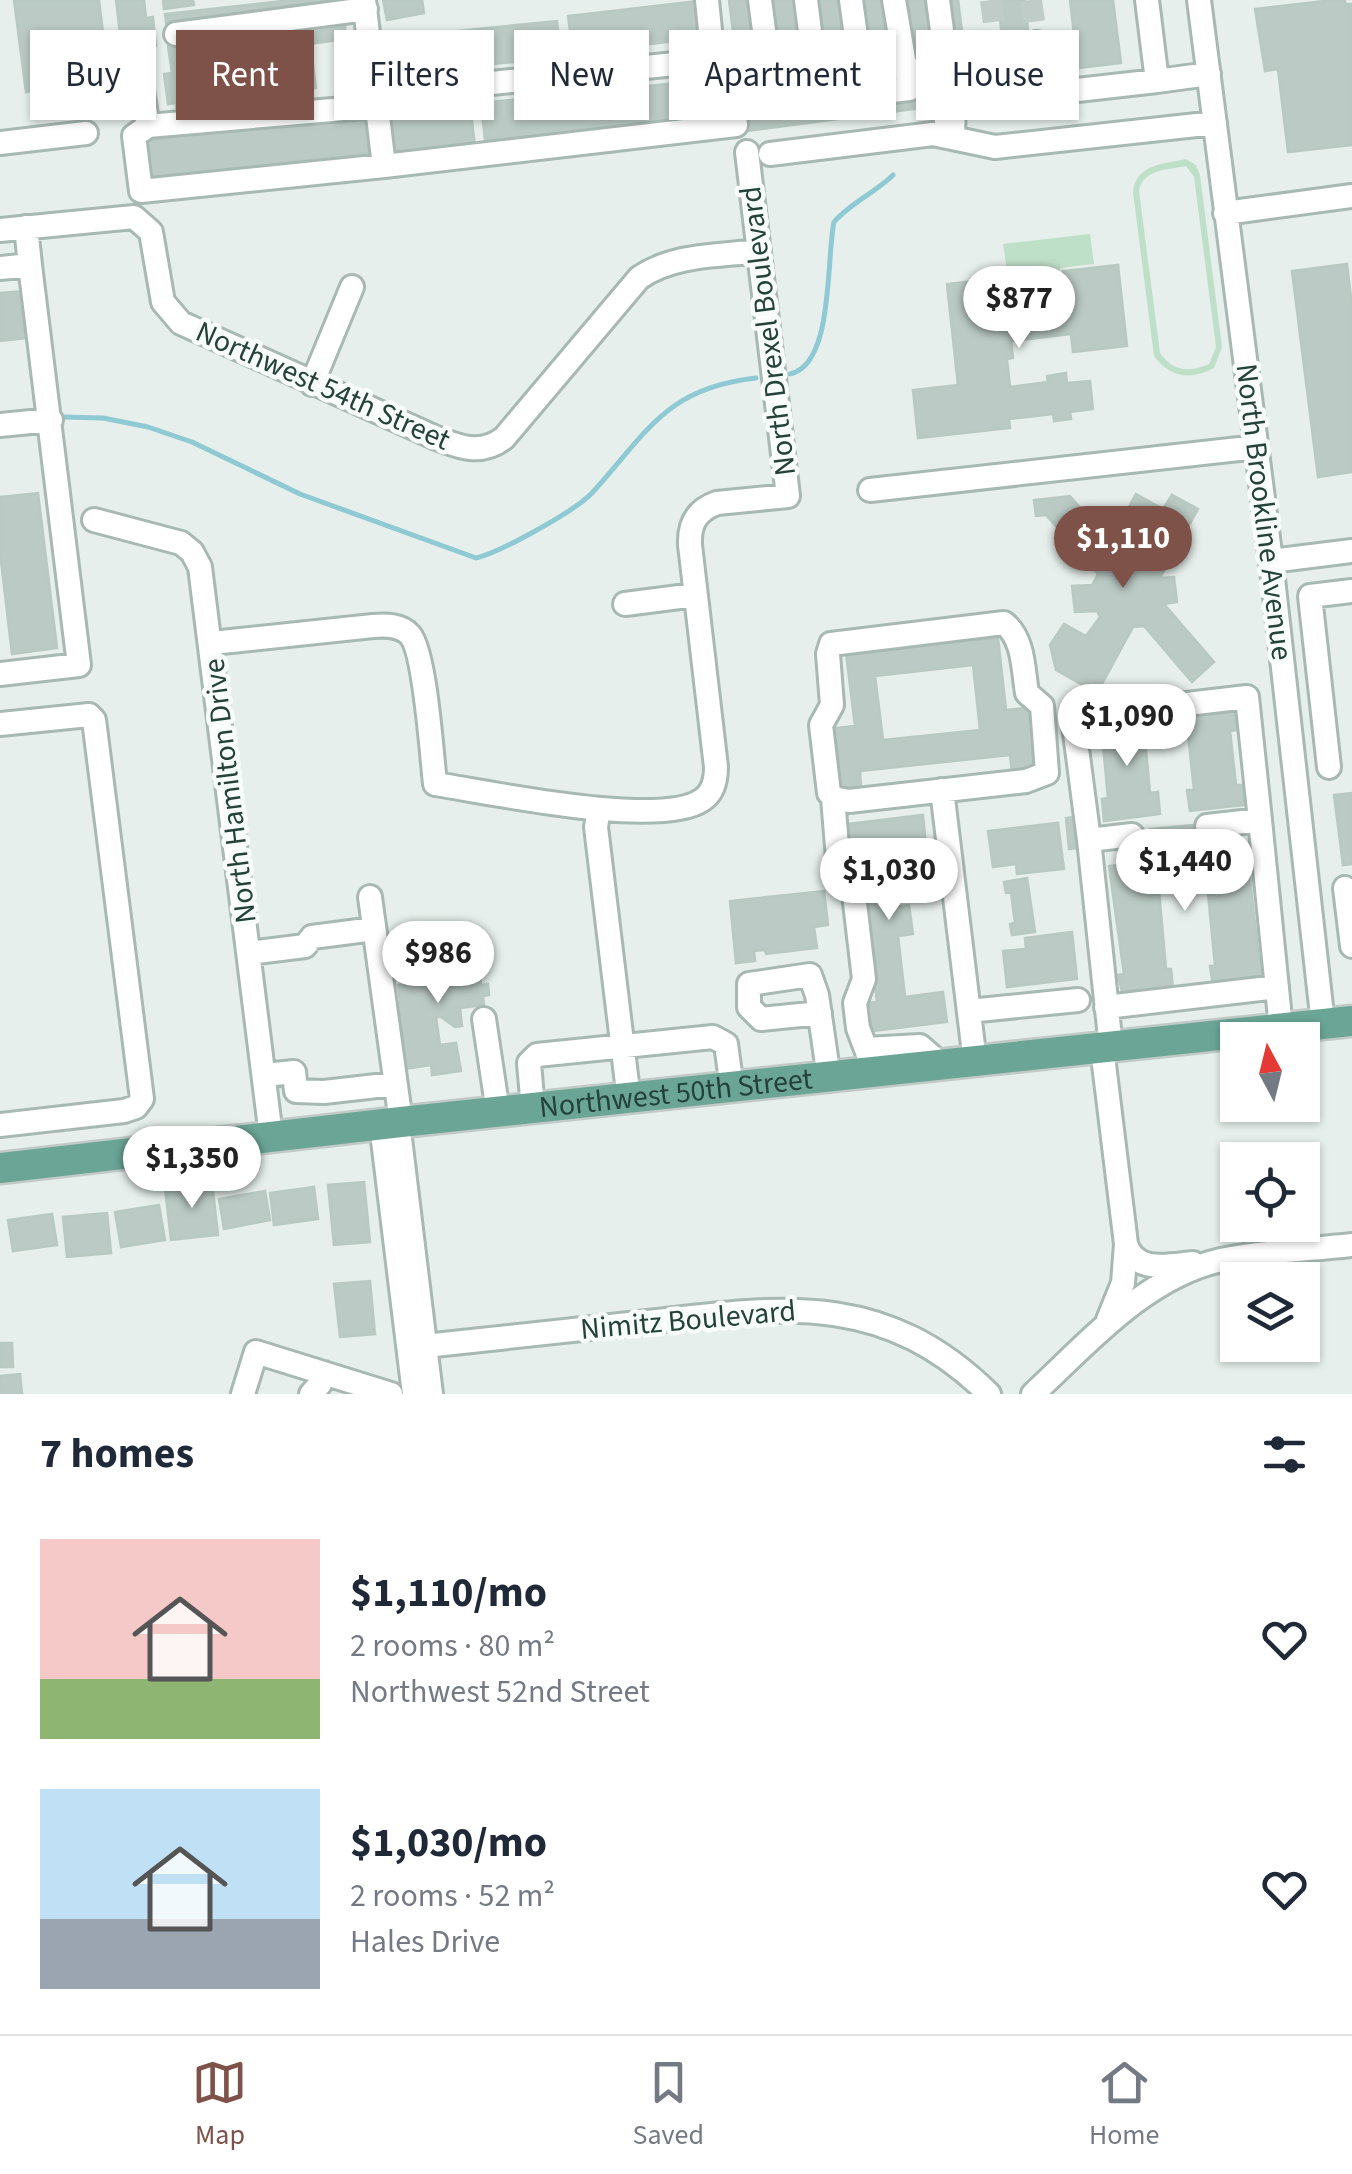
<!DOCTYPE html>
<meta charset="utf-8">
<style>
body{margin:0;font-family:"Source Sans 3",sans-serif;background:#f2f2f3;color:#1f2937;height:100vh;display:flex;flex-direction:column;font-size:38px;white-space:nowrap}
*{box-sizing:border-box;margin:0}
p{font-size:32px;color:#747a83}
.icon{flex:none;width:55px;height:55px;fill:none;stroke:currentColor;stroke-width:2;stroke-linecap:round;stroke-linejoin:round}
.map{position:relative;height:1394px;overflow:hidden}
.side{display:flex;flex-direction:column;background:#fff;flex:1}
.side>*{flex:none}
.guide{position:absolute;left:30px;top:30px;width:1292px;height:90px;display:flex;gap:20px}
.needle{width:65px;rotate:353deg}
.tools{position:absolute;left:1220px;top:1022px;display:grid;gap:20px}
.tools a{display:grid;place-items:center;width:100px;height:100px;border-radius:0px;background:#fff;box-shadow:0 2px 8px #0004;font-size:50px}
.price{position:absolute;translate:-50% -85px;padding:0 22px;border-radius:35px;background:#fff;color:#222;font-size:32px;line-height:65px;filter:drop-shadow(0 2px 5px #0008)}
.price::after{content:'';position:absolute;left:50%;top:60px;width:30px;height:22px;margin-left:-15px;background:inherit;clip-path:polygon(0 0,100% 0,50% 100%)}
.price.on{background:#7f5249;color:#fff}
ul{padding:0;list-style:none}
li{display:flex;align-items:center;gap:30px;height:250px;padding:0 40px}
li span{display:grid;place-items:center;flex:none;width:280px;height:200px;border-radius:0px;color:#555}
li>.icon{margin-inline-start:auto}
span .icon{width:120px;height:120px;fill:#fffc;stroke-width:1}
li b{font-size:42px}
h2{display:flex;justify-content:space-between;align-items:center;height:120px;padding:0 40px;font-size:42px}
.pill{padding:0 35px;border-radius:0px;background:#fff;box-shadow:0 2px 8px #0004;font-size:35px;line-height:90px}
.pill.on{background:#7f5249;color:#fff}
.menu{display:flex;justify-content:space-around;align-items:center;height:140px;border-top:2px solid #e0e1e3;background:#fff;font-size:28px;color:#747a83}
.menu a{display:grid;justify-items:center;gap:5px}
.menu .on{color:#7f5249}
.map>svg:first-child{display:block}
</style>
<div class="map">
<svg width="1352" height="1394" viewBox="0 0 1352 1394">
<rect width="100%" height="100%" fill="#e6efeb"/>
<path fill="#bfe0c8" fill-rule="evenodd" d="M1186,159L1196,165L1200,175L1222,347L1214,368C1190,381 1169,377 1154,356L1133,192C1136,164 1163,164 1186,159ZM1186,166L1194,177L1216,347L1209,364C1188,373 1173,371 1160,353L1139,191C1143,169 1167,170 1186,166Z
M1090,234L1094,264L1060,268L1061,285L1010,291L1003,244Z"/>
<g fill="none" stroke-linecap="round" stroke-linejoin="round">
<path stroke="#8ec9d4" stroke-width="5" d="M790,374C834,365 826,259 834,222C850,203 875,193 893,175
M63,417L103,418L148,427L192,442L300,494L476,558C501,552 573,512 591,494C647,433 665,388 756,378"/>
</g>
<path fill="#bbcac4" stroke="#b8c9c2" stroke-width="2.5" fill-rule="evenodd" d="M14,0H99L109,81L26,92Z
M116,0H144L146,18L153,17L156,46L122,50Z
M163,0H193L194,5L164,9Z
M292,0H335L336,10L167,29L165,14Z
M383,0H422L424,13L387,20Z
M729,0H958L964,47L928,107L746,131Z
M998,0H1025L1034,91L1008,94Z
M1070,0H1113L1121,63L1078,68Z
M1333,0H1345V4H1352V145L1288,152L1278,69L1265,71L1255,9Z
M698,1L702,38L573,53L568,16Z
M557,21L562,66L525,70L524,61L410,72L406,36Z
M345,25L346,39L302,45L303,59L312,57L316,88L307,89L308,99L286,101L285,95L272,96V102L249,105V99L235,100V106L213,109L212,102L198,104V111L177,113L176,103L168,104L164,74L172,73L168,46Z
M725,78L729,115L485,140L481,103Z
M470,104L475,147L390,157L385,114Z
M373,115L377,152L147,178L143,141Z
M1347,264L1352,306V472L1318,477L1292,271Z
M1118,265L1127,346L1073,352L1071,334L1011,341L1013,358L1007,359L1010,387L1048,382L1047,376L1066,373L1067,383L1090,381L1093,409L1070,412L1071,419L1054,421L1053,414L1009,419L1010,428L918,438L913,390L958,385L947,284L1002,278L1004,295L1064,289L1063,271Z
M23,291L28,338L0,341V293Z
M38,493L57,648L12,654L0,552V497Z
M1136,494L1163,509L1172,495L1198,509L1160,578L1174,577L1177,602L1164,604L1214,662L1192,682L1144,626L1133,627L1097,693L1056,670L1050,645L1064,624L1086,636L1100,617L1097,611L1075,612L1072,586L1092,585L1098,574L1046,515L1036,516L1034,500L1070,496L1125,561L1136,559L1153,528L1125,514Z
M998,638L1006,710L1034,707L1041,768L1012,772L1010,755L860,771L861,789L833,792L826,729L855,726L846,653ZM973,665L980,730L883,740L875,676Z
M1236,710L1239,730L1230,731L1236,785H1244L1245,805L1190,811L1187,790H1194L1188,735L1181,736L1179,716Z
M1150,718L1153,738L1145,739L1150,793L1158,792L1160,814L1104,821L1102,799L1108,798L1103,745H1095L1093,723Z
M1352,793V864L1343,865L1334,795Z
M923,815L926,846L888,850L894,907L909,905L913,934L898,936L905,997L943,992L947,1022L864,1032L861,1003L877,1002L859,852L843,854L839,825Z
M1083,816L1086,847L1069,849L1066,818Z
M1058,823L1064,869L1017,874L1016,864L993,867L988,831Z
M1202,824L1205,856L1251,852L1252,870H1249L1259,960L1263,959L1264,980L1213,985L1210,966H1215L1206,873H1202L1201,856L1159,860L1161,879H1158L1166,969H1171L1173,989L1123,996L1118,975L1124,974L1109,866L1153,861L1150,829Z
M1027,878L1035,932L1012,935L1010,924L1015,923L1011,892L1006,893L1004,882Z
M824,891L828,925L814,927L817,948L766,954L765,950L754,951L755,961L736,963L730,901Z
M1072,932L1077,979L1007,987L1003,951L1026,949L1025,938Z
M474,936L481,985L488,984L489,995L483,996L484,1005L460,1008L462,1026L455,1027L441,1017H436L440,1045L456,1043L461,1071L432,1075L431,1065L404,1069L394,1003L400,1002L398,985L411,983L408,967L446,962L444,946L454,945L453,939Z
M212,1182L218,1235L171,1240L165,1188Z
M364,1182L370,1242L334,1245L328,1185Z
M314,1187L318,1219L274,1225L270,1193Z
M265,1191L270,1220L224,1229L219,1199Z
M159,1205L165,1240L121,1247L115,1212Z
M107,1213L111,1253L67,1257L63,1217Z
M52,1214L57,1245L13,1251L8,1220Z
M370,1281L375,1334L340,1337L334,1284Z
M0,1343H12L13,1367H0Z
M20,1374L22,1394H0V1376Z"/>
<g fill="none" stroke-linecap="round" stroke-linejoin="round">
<path stroke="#bfccc8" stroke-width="22" stroke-dasharray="22 11" stroke-linecap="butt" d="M991,0L1002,86
M1031,0L1037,43"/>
<defs>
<path id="minor" d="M364,0L384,166L736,125L729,71L713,60
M760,0L774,105L909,89L943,38L938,0
M806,0L819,101
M851,0L864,95
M894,0L909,89
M1147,0L1157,81L1209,74
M1199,0L1271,561L1323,1024
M176,34L366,9
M1037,43L1042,94L1157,81
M137,60L148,126
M1002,86L1004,99L1042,94
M952,126L946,121L944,105L948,101L954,105L953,136
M0,143L86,133
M770,154L933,134L995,147L1215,123
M384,166L141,191L134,136L148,126L367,107L396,93L713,60L707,0
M1225,213L1352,196
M0,230L134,217L151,232L163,302L181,323L434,437C459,447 481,456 504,438L639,278C673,254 719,256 759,251
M0,268L30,265L26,227
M312,384L352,287
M0,425L51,420
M870,490L1257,447
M94,520L181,543L192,552L200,567L271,1136
M1271,561L1352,551
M625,604L695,595
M1004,623C1024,639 1023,669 1027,693L1042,706L1047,773L1026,781L849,801L833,798L829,793L821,725L832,705L828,654L831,644Z
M212,643L373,626C387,625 401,625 410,635C425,652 432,757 435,784C488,792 660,829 702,800C713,793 716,780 716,767L690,545C689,523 697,510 717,503L788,496L747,152
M0,674L79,665L30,265
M0,724L89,715L94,720L142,1099L136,1107L124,1111L0,1125
M1329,767L1310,596L1352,591
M942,790L975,1062
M833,798L838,858L851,869L864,979L855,1003L858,1028L875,1073
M599,809L596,827L629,1100
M1207,826L1260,820L1281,1028
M1089,840L1073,718L1084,716L1247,697L1260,820
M1345,888L1352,946
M370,897L401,1122
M249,953L305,946L312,937L374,929
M1106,1007L1277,987
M969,1011L1078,1000
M820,1013L761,1019L749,1007V984L810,975L817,995L829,1078
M484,1019L498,1112
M1111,1047L1089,840L1132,835
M1102,1048L1126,1244L1123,1283L1108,1320
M866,1049L920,1046L943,1066
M264,1075L294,1072L296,1091L324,1092L394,1084
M533,1109L529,1063L537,1055L713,1037L726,1044L732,1088
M398,1122L431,1394
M381,1124L414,1394
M1126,1244C1135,1274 1169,1265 1193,1263
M425,1346C496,1338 567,1330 638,1323C775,1308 880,1287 989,1394
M243,1394L256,1352L391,1394
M311,1394L320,1384L324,1373
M1033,1394C1088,1343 1145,1277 1221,1260C1263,1251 1309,1250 1352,1245"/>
<g id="major">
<path id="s1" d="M0,1168L401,1122L1352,1021"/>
</g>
</defs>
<use href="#minor" stroke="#a8b8b2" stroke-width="28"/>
<use href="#major" stroke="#c2cac8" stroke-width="35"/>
<use href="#minor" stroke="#fff" stroke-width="22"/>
<use href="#major" stroke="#6aa596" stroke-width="30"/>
</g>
<g text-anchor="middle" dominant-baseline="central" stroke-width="9" stroke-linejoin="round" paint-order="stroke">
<g font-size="30" fill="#24423a" stroke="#f7fbf9">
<text transform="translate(768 331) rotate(-97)">North Drexel Boulevard</text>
<text transform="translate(323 386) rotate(24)">Northwest 54th Street</text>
<text transform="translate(1264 512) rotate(83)">North Brookline Avenue</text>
<text transform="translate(230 791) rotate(-97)">North Hamilton Drive</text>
<text stroke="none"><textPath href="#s1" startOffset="680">Northwest 50th Street</textPath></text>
<text transform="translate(688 1320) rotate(-5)">Nimitz Boulevard</text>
</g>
</g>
</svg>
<div class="tools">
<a><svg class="needle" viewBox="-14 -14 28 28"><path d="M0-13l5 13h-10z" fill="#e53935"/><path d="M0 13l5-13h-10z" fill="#747a83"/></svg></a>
<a><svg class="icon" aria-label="locate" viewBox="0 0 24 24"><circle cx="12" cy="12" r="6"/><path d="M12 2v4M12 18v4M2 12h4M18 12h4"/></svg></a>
<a><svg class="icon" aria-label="layers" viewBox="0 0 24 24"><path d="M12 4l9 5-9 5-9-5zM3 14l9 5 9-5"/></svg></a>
</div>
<b class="price" style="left:1019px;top:351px">$877</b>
<b class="price on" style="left:1123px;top:591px">$1,110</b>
<b class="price" style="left:1127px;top:769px">$1,090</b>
<b class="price" style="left:1185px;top:914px">$1,440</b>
<b class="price" style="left:889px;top:923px">$1,030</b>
<b class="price" style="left:438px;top:1006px">$986</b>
<b class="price" style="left:192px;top:1211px">$1,350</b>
<div class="guide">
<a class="pill">Buy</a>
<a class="pill on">Rent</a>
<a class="pill">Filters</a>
<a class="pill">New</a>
<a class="pill">Apartment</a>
<a class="pill">House</a>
</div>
</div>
<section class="side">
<h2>7 homes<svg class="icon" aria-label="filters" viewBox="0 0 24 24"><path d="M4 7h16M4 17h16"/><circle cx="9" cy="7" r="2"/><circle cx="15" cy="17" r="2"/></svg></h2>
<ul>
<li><span style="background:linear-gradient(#f6c9c9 70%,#8fb573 0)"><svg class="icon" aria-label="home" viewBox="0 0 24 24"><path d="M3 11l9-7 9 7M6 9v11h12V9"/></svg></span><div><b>$1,110/mo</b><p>2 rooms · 80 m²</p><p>Northwest 52nd Street</p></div><svg class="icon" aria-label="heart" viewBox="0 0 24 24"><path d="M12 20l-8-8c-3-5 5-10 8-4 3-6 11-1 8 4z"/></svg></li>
<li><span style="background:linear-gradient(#bfe0f5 65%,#9aa5b1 0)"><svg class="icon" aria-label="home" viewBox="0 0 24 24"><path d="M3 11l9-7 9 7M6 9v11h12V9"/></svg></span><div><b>$1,030/mo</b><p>2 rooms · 52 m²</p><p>Hales Drive</p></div><svg class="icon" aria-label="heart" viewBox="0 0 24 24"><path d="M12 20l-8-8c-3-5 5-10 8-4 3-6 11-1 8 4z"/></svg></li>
</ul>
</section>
<nav class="menu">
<a class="on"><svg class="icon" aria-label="map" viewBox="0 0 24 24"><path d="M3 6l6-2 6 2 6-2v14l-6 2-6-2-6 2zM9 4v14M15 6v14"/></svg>Map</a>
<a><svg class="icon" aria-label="saved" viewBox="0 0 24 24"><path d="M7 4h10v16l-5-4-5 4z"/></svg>Saved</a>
<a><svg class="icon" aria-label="home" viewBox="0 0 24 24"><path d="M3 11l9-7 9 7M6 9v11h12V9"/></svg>Home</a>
</nav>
